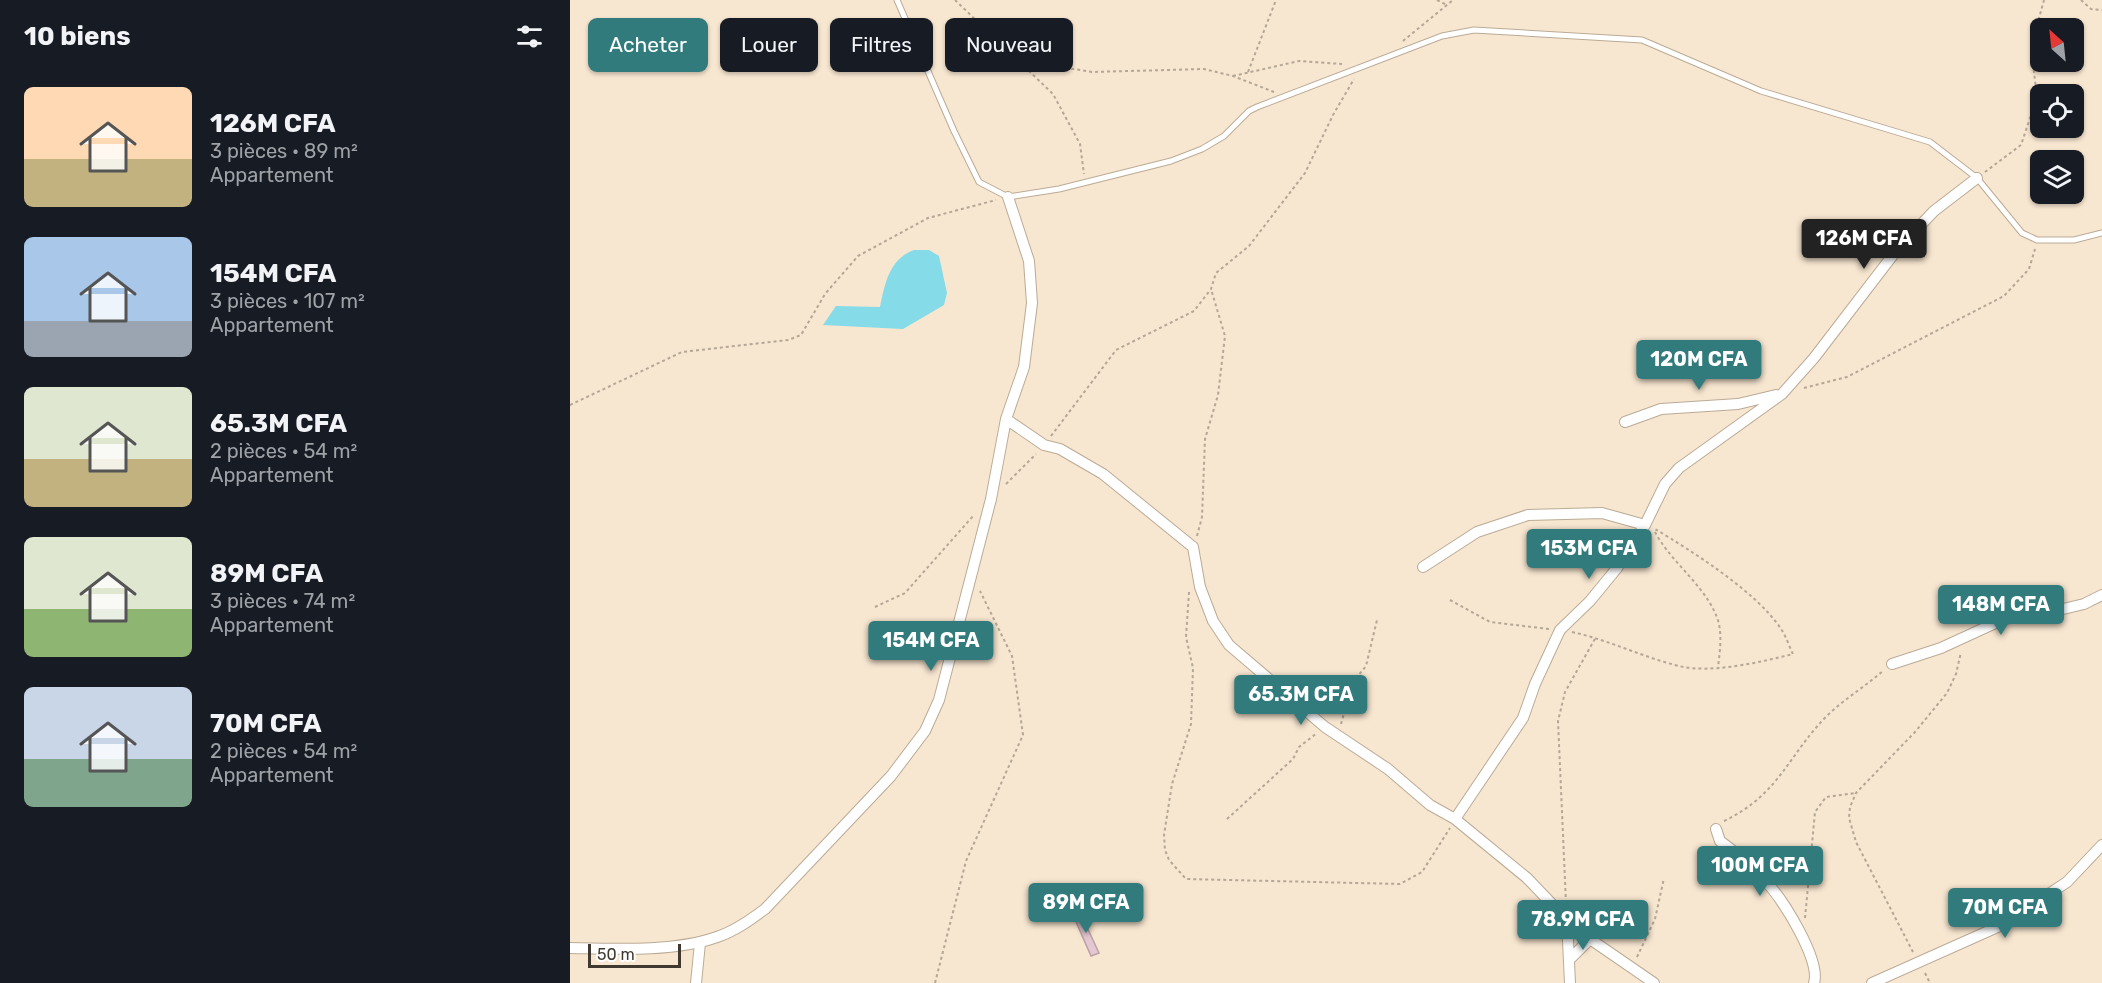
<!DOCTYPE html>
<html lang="fr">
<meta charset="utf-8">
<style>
body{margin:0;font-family:Rubik,sans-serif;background:#20242c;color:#f1f3f6;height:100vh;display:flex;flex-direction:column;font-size:22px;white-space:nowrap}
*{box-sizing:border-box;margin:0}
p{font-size:20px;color:#9ea1a6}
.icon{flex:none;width:33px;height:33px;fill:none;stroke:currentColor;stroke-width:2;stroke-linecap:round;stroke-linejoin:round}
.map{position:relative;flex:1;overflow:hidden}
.drawer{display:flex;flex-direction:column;background:#171b24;width:570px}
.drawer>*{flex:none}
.banner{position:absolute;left:18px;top:18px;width:570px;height:54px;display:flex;gap:12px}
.needle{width:39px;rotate:333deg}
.tools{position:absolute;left:1460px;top:18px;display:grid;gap:12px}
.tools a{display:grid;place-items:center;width:54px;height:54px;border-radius:9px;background:#171b24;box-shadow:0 2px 4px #0004;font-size:30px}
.scale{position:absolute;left:18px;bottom:15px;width:93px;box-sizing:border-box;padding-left:6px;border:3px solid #3f3930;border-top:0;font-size:16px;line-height:21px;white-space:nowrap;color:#3f3930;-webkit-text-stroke:4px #fff;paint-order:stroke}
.price{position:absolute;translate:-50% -51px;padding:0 14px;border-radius:6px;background:#327b7c;color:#fff;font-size:20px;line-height:39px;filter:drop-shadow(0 2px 3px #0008)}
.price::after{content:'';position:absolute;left:50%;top:36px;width:18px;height:14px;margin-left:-9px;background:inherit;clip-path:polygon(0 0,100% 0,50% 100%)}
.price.current{background:#222;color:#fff}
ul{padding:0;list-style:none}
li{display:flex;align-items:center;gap:18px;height:150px;padding:0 24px}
li span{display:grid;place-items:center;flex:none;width:168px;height:120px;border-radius:9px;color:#555}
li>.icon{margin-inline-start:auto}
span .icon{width:72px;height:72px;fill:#fffc;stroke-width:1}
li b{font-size:26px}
h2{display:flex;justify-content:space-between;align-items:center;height:72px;padding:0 24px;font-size:26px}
.chip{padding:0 21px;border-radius:9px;background:#171b24;box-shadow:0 2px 4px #0004;font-size:21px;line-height:54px}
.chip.current{background:#327b7c;color:#fff}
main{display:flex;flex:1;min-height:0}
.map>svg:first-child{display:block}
</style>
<main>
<section class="drawer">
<h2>10 biens<svg class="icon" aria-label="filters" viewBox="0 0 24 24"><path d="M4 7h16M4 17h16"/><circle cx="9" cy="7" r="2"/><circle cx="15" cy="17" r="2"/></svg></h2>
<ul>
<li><span style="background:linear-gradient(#ffd9b3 60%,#c2b280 0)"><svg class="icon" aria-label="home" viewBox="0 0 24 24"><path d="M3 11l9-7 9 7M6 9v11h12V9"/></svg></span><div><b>126M CFA</b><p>3 pièces · 89 m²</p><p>Appartement</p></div></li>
<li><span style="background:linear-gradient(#a9c7e8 70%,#9aa5b1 0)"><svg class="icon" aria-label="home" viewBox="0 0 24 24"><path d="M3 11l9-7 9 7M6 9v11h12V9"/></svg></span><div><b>154M CFA</b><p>3 pièces · 107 m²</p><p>Appartement</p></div></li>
<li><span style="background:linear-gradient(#dfe7d0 60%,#c2b280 0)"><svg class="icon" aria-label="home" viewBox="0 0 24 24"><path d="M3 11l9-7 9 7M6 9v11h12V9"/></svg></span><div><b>65.3M CFA</b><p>2 pièces · 54 m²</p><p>Appartement</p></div></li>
<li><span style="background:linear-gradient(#dfe7d0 60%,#8fb573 0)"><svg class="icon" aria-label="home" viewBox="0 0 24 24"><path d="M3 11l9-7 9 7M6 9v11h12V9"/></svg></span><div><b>89M CFA</b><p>3 pièces · 74 m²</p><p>Appartement</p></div></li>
<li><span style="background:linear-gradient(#c9d6e8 60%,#7fa58c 0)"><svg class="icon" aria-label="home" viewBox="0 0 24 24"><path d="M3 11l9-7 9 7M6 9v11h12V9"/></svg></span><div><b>70M CFA</b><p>2 pièces · 54 m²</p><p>Appartement</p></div></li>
</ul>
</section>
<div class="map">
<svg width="1532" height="983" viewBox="0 0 1532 983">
<rect width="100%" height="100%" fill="#f7e6d0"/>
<path fill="#85dbe8" d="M344,250H359L369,256L377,293L374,305L333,329L253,325L266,306L310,307C315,284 319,259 344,250Z"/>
<path fill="#e4c8d1" stroke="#bba0a9" stroke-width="1.5" d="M499,888L509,909L502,912L493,891Z
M510,912L529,953L521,956L503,915Z"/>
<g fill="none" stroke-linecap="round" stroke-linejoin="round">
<defs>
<path id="lane" d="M327,0L384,131L409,182L438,197L489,189L601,161L632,149L654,136L679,111L687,107L872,36L904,30L1072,40L1191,91L1360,142L1407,178L1452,233L1467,240H1504L1532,233"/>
<path id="street" d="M436,419L474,445L490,449L533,474L623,547L630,587L643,621L659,645L755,727L818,769L860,805L885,819L957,878L997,920L1020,939L1084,983
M1055,422L1091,409L1168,404L1206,395
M853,567L907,532L958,515L1032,513L1075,525
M1322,664L1371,648L1434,619L1485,611L1514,604L1532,595
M885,819L953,718L965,684L990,630L1020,601L1047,568L1075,525L1095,484L1109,468L1212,394L1244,358L1326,251L1364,211L1407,178
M1146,829L1150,841C1167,853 1184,869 1198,884C1214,901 1251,961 1244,983
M997,920L1000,983
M0,948C45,949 105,952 147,937C165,931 180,920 195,909L321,776L355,731L369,700L421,499L436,419L454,367L462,303L459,261L438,197
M999,960L1020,939
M126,983L130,943
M1302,983L1432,925L1497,882L1532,845"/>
</defs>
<use href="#lane" stroke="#bbab96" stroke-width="7"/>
<use href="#street" stroke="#bbab96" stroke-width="12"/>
<path stroke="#b4a796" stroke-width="2" stroke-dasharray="3 3" stroke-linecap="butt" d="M385,0L483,94L510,144L514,174
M867,0L877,5
M1511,0L1521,9L1532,10
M833,41L883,0
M448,60L522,72L634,69L663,76L704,92
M678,72L706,0
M663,76L729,61L772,64
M1415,172L1451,145L1467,97L1461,47L1474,0
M1234,388L1277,377L1434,296L1459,269L1465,249
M0,405L112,352L218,340L231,335L255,294L288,256L358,218L426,200
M481,436L546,350L624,311L641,289L646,273L679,246L735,173L763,115L784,79
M436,484L466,454
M1085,532C1101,562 1133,584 1146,615C1153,630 1150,651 1148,667
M627,536L632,517L635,439L648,395L655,336L641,289
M619,592L616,637L623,668L621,724L602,784L594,835L595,850L599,860L616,879L830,884L852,872L880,828
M880,600L920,622L979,629
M305,607L335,593L404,515
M1002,632C1039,640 1072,657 1109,666C1141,674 1191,662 1223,654C1219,646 1216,636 1211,629C1188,593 1122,551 1085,529
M771,724L783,682L796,666L807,620
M657,819L723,759L729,747L747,733
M1154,821C1211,794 1219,752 1260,713C1276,698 1297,685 1314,670
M996,903L988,721L995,692L1026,637
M1235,918L1245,812L1256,797L1286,793
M1343,952L1286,842L1279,818L1280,807L1286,793L1345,732L1377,693L1386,674L1391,652
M1067,957L1085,919L1094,878
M1355,973L1360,983
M365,983L396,861L453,735L442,656L410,591"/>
<use href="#lane" stroke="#fff" stroke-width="5"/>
<use href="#street" stroke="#fff" stroke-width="10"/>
</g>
</svg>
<div class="tools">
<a><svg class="needle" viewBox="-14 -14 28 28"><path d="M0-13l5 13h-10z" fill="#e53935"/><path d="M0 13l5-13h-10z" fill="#9ea1a6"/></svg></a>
<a><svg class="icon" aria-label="locate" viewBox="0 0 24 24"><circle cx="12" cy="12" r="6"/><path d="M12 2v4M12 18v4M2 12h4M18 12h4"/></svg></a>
<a><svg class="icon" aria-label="layers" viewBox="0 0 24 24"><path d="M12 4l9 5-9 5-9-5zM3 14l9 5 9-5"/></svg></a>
</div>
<div class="scale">50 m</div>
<b class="price current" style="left:1294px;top:270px">126M CFA</b>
<b class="price" style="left:1129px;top:391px">120M CFA</b>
<b class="price" style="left:1019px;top:580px">153M CFA</b>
<b class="price" style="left:1431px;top:636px">148M CFA</b>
<b class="price" style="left:361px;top:672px">154M CFA</b>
<b class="price" style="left:731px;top:726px">65.3M CFA</b>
<b class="price" style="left:1190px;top:897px">100M CFA</b>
<b class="price" style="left:516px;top:934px">89M CFA</b>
<b class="price" style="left:1435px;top:939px">70M CFA</b>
<b class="price" style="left:1013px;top:951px">78.9M CFA</b>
<div class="banner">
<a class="chip current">Acheter</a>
<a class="chip">Louer</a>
<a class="chip">Filtres</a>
<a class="chip">Nouveau</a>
</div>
</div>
</main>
